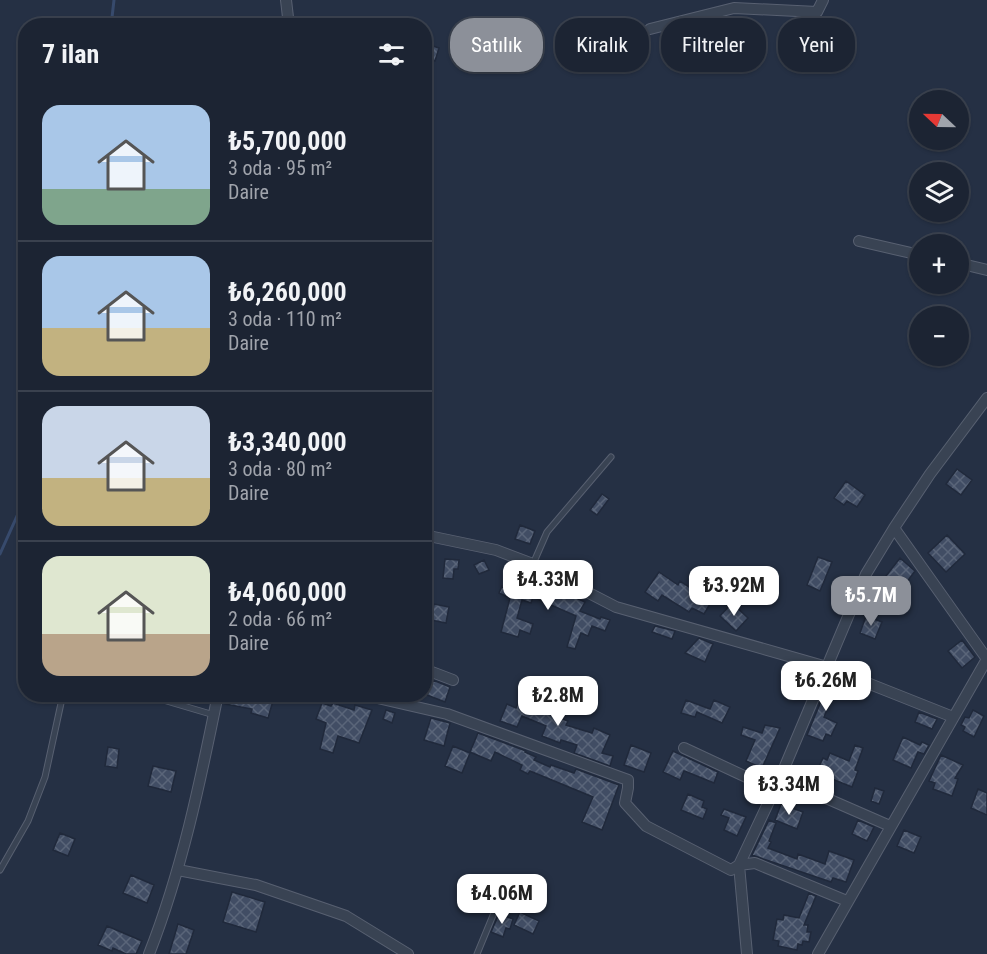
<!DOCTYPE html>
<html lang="tr">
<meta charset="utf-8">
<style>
body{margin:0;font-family:"Roboto Condensed",sans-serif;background:#252c3b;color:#f1f3f6;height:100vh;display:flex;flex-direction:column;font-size:22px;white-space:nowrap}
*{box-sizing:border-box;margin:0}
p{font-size:20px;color:#a0a4ac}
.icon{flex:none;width:33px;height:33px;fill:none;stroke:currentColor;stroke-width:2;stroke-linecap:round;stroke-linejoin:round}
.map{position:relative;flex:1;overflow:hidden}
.side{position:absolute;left:18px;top:18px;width:414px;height:684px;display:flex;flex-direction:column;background:#1c2433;border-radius:24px;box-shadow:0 2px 4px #0004,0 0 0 2px #3a414e}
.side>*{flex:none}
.top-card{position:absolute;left:450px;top:18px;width:447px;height:54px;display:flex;gap:12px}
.needle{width:39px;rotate:292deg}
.tools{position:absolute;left:909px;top:90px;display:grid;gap:12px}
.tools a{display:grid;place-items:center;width:60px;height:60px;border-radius:50%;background:#1c2433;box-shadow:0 2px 4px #0004,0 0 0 2px #3a414e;font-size:30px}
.price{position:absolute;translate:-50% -51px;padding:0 14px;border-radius:12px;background:#fff;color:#222;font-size:20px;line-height:39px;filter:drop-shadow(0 2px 3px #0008)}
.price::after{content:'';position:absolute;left:50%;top:36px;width:18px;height:14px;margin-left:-9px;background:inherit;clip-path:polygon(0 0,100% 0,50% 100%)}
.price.on{background:#8c9099;color:#fff}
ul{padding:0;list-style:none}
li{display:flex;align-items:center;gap:18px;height:150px;padding:0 24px}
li+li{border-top:2px solid #3a414e}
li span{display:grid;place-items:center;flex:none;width:168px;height:120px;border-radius:18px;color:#555}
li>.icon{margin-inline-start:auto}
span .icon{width:72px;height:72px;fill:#fffc;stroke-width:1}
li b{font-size:26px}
h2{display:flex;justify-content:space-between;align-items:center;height:72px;padding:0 24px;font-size:26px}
.tag{padding:0 21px;border-radius:24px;background:#1c2433;box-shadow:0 2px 4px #0004,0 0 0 2px #3a414e;font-size:21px;line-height:54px}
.tag.on{background:#8c9099;color:#fff}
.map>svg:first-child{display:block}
</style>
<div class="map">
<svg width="987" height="954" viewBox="0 0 987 954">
<defs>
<pattern id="building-cross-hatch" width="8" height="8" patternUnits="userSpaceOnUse" patternTransform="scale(1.5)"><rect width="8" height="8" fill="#414d64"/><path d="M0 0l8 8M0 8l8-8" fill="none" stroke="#5a6579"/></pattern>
</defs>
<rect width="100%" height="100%" fill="#253044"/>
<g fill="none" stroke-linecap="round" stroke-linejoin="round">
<path stroke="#374a6c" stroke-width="3" d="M111,26L114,0
M0,554L26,496"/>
</g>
<path fill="url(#building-cross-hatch)" stroke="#20293b" stroke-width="1.5" d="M621,26L637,28L635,43L619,41Z
M424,43L439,48L435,61L424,57Z
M957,469L972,480L961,495L946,484Z
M846,481L865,495L857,507L847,501L844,505L834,498Z
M602,494L609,499L597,515L590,510Z
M520,525L535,531L530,544L515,539Z
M947,535L965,554L946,572L928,553Z
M818,557L832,562L820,591L807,585Z
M900,558L915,571L903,587L897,582L888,592L879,585Z
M445,559L459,560L458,569H454L453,579L443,578Z
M484,560L489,570L479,574L474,565Z
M659,572L678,585L680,581L697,592L695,596L710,604L704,614L692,608L689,612L662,595L658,601L645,592Z
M518,580L548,591L550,586L585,602L580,611L600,619L601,617L610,620L605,631L592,626L588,636L581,633L575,649L567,647L576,616L533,597L531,603L522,600L517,618L533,624L530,634L520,630L518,637L501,632L510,598L499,593L502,586L514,591Z
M752,589L759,593L754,601L747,597Z
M732,603L748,618L736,631L720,616Z
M434,604L449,607L446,623L431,620Z
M866,616L882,622L875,639L860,633Z
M655,626L675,631L672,639L652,632Z
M699,638L713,644L705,662L685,653Z
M962,640L975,657L962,668L948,651Z
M831,677L845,682L839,696L834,693L824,717L837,723L831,736L826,734L823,741L807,735Z
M433,680L450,687L445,702L427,695Z
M526,685L545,692L538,710L568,721L566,725L592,733L594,728L610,735L602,753L613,756L610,766L574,753L577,745L561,740L560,743L542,736L546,726L522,716L517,727L500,721L507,704L516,708Z
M227,694H275L268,718L251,713L252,709L225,704Z
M686,700L710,709L714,700L730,707L722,723L697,712L695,717L681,713Z
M322,703L331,706L333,703L354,710L355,705L372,710L359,743L338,736L333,753L320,749L326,723L316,719Z
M386,710L395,713L392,723L383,719Z
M973,710L984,716L974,737L963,731L965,727L961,725L965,717L969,718Z
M919,712L937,719L932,729L915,722Z
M431,718L450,723L444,746L424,740Z
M765,725L780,728L762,768L746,761L755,740L741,735L743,727L762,733Z
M478,733L526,751L525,752L536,757L534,760L550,767L551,765L574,773L576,769L619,785L602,830L582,822L593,797L530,771L528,774L520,770L522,765L495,752L491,761L470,752Z
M903,737L920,745L922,742L929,745L924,754L918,752L911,768L893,760Z
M631,745L651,753L644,772L624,765Z
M855,745L863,748L855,770L858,771L852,787L822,775L823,773L817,771L823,758L827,760L830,753L849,761Z
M453,746L470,753L462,773L445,766Z
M108,747L119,749L117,768L105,766Z
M673,751L718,772L714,783L687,772L684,771L680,780L663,772Z
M941,755L963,765L955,778L958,779L952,796L933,789L935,783L929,781Z
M153,766L176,771L171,792L148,786Z
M875,788L884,791L879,804L871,801Z
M978,789L987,793V815L971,808Z
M688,794L704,801L702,807L707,809L703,819L681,810Z
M781,804L803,812L797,829L775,820Z
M724,809L746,817L737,836L724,830L729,818L721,815Z
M769,820L776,823L769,841L771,842L768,848L797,859L798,854L825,864L829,851L854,860L846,882L833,878L831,882L752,855Z
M858,820L874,827L867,841L852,834Z
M904,830L921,837L914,853L897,846Z
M60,833L75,839L68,856L53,850Z
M131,875L154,885L147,903L123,893Z
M510,881L528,887L522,902L504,896Z
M232,892L265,902L256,932L223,922Z
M809,893L816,896L804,925H808L807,932H811L809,942L803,941L802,945L798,944L797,950L778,946L779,941L773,940L777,919L783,920L784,915L799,918Z
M520,912L539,921L533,934L514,925Z
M499,914L513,919L510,929L506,928L503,937L491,932Z
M178,924L194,930L186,954H169Z
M107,926L142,941L136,954H126L113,948L112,951L98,945Z"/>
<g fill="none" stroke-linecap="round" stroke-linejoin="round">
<defs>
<path id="lane" d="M533,564L547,532L611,457
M143,694L214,715
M0,870L28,821L45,777L63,694
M477,954L496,908"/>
<path id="street" d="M286,0L289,26
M650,29L734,8L817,12L823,0
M859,241L920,255
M958,263L987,270
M894,528L987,659
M424,535L496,550L533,564L616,607L827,667L953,717
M424,669L453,680
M360,694L447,714L628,780V788L625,803L646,826L731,870L739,865L755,863L847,901
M684,748L774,790
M780,778L890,826
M178,870L256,885L346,916L408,954
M149,954C182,870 200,783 218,694
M747,954L739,865L780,778L866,574L894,528L930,474L987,398
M818,954L987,659"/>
</defs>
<use href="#lane" stroke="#586071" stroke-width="7"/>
<use href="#street" stroke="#586071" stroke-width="12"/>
<use href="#lane" stroke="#394353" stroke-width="5"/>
<use href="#street" stroke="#394353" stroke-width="10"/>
</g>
</svg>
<div class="tools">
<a><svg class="needle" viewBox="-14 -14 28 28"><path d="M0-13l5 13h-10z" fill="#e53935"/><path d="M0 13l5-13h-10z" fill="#a0a4ac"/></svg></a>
<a><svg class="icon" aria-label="layers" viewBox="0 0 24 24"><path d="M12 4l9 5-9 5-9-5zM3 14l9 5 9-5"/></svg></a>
<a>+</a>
<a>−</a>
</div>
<b class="price" style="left:548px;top:611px">₺4.33M</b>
<b class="price" style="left:734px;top:617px">₺3.92M</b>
<b class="price on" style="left:871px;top:627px">₺5.7M</b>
<b class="price" style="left:826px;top:712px">₺6.26M</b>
<b class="price" style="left:558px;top:727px">₺2.8M</b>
<b class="price" style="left:789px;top:816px">₺3.34M</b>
<b class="price" style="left:502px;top:925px">₺4.06M</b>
<div class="top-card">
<a class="tag on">Satılık</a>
<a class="tag">Kiralık</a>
<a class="tag">Filtreler</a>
<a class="tag">Yeni</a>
</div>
<section class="side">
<h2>7 ilan<svg class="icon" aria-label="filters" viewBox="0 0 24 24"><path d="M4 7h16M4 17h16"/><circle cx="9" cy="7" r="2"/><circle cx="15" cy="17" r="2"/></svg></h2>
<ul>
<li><span style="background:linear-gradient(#a9c7e8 70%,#7fa58c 0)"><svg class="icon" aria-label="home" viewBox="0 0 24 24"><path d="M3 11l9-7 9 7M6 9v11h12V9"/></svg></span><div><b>₺5,700,000</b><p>3 oda · 95 m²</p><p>Daire</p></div></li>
<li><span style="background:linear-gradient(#a9c7e8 60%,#c2b280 0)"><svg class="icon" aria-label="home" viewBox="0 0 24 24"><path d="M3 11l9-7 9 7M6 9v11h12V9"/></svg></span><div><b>₺6,260,000</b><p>3 oda · 110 m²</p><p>Daire</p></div></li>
<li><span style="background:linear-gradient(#c9d6e8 60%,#c2b280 0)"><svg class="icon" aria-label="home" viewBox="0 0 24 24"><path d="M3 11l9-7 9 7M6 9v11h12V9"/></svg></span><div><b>₺3,340,000</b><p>3 oda · 80 m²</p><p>Daire</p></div></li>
<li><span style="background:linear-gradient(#dfe7d0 65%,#b9a48a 0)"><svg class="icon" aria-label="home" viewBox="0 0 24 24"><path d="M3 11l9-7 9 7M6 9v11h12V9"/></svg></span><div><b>₺4,060,000</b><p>2 oda · 66 m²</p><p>Daire</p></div></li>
</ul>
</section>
</div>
